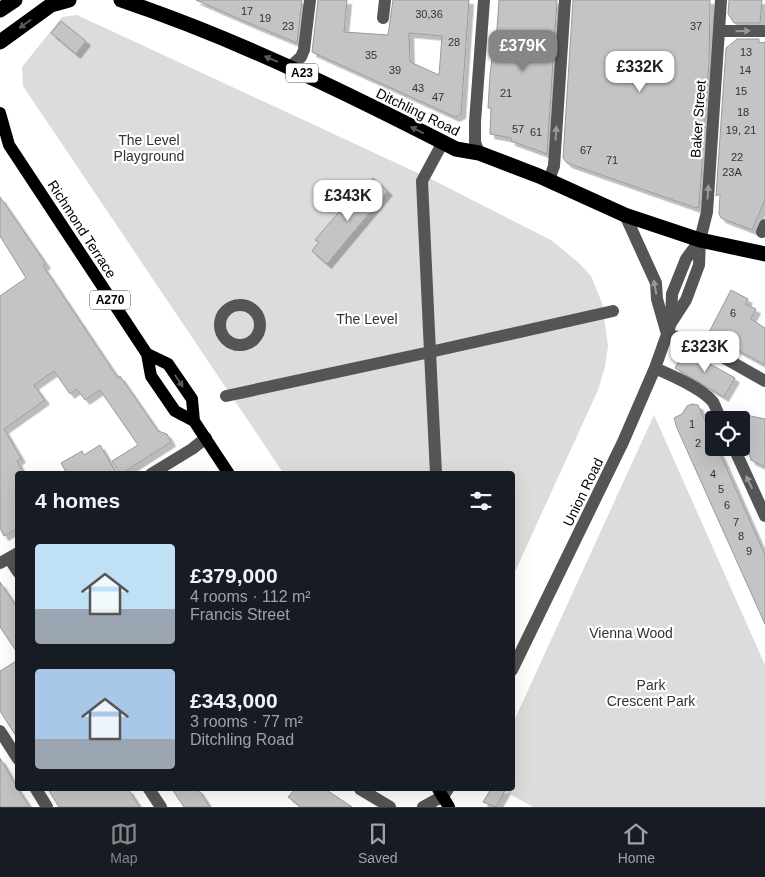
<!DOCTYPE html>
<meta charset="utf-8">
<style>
body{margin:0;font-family:Arial,sans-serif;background:#20242c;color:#f1f3f6;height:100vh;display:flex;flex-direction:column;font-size:19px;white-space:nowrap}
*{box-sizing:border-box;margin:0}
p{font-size:16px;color:#9ea1a6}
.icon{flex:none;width:28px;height:28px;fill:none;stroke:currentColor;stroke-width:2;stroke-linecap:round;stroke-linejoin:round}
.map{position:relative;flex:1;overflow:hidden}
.panel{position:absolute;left:15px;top:471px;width:500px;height:320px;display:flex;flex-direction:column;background:#171b24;border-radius:5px;box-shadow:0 5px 20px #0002}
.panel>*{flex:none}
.tools{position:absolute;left:705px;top:411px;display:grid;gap:10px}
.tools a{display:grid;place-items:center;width:45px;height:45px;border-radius:5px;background:#171b24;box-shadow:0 5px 20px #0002;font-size:25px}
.price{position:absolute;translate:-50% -42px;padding:0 11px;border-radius:10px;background:#fff;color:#222;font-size:16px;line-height:32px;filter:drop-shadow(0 1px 2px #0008)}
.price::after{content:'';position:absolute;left:50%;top:30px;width:15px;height:11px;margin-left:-8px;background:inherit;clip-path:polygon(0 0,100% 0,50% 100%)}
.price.selected{background:#858687;color:#fff}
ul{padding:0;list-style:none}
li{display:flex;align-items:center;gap:15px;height:125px;padding:0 20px}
li span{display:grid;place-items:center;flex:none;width:140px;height:100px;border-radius:5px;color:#555}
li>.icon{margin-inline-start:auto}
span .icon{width:60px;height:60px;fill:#fffc;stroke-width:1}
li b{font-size:21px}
h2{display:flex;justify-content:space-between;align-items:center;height:60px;padding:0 20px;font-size:21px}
.tabs{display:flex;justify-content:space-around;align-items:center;height:70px;border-top:1px solid #363941;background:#171b24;font-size:14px;color:#9ea1a6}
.tabs a{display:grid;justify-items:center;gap:2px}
.tabs .selected{color:#858687}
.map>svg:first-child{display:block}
</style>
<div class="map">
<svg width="765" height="807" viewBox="0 0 765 807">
<defs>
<filter id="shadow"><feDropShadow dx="4.5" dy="4.5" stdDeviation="0" flood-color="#0004"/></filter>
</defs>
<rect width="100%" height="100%" fill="#fff"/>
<path fill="#dcdcdc" d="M77,15L435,181L551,240L579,263L591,276L602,303L608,346L605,367L598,390L513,576L512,474H284L23,86L22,67L62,17Z
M654,415L765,665V807H533L501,789H512L513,723Z"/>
<path fill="#c4c4c4" stroke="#999" fill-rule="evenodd" filter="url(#shadow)" d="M196,0H302L297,43L251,24Z
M318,0H347L344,32L388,35L393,0H469L461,114L455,117L312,52ZM409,33L442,36L439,75L410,62Z
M499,0H557L547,154L511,141V138L490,134L491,108H488L490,75L494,43H496Z
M573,0H710L709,62L699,207L696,208L567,163L563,158Z
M729,0H762L760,23H734L728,14Z
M61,21L86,41L76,54L51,33Z
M737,39H759V43L765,42V200L752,230L721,218L719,214L720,194L716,196L726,48Z
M373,178L388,191L327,264L312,251L319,242L315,240L339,212L342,215Z
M0,197L46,264L43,266L118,378L120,376L158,431L167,434L171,442L121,474L112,461L138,445L100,390L85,400L77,389L70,394L54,371L34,385L45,400L4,429L21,458L17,461L24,474H18V528L4,536L0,528V296L26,278L0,236Z
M731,290L748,299L745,304L756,309L751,319L765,328V365L708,334Z
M685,350L735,378L724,397L675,368Z
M692,404L698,405L714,440V448H717L723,460L765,555V624L677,428L674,418L682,414L687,406Z
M746,415L765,419V467L751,460L741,428V423Z
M100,445L117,474H67L61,463L82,451L84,455Z
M0,582L18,609V654L0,627Z
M18,660V739L0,711V671Z
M0,758L18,789L30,807H0Z
M48,789H128L140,807H59Z
M172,789H198L210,807H184Z
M295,789H325L352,807H301L288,797Z
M491,789H506L496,807L483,802Z"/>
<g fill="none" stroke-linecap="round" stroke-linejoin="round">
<path stroke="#555" stroke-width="12" d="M383,18L385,0
M721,31H765
M290,67L301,57L304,50L310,0
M479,153L475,142V122L484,0
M549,180L554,166L565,0
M625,215L656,283L657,299L667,334
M762,232L765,225
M220 325a20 20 0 1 1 40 0a20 20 0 1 1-40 0Z
M671,323L672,294L686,259L700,240
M667,334L698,343L765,381
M655,368C671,375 702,388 713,402C716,407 718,415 721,420
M226,396L430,352L422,181L443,142
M734,448L765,516
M151,474L192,449L206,438
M436,474L430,352L613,311
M9,558L18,572
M0,563L18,553
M512,670L623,442L655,368L671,323L686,300L699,265L700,240L707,212L721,0
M0,731L18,759
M36,789L47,807
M149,789L161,807
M360,789L390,807
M423,807L443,796L448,789"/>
<path stroke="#000" stroke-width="12" d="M0,113L9,145L147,354L151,376L175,411L194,421L229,474
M147,354L168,364L192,399L194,421
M438,789L449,807"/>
<path stroke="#000" stroke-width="15" d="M121,0C237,39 347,93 456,149L479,153L539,176L625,215L700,240L765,254
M51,5L69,0
M0,10L15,0
M0,42L51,5L53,0"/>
</g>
<defs><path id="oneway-solid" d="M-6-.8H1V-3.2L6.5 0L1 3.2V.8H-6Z" transform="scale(1.25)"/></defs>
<g fill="#595959">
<use href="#oneway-solid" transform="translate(25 24) rotate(144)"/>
<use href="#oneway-solid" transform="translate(271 59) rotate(-157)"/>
<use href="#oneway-solid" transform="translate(417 130) rotate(-154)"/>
<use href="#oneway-solid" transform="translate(179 381) rotate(56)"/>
</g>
<g fill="#999">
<use href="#oneway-solid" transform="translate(743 31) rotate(-1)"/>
<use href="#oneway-solid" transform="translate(556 133) rotate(-86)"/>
<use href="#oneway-solid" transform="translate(708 192) rotate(-86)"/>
<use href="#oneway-solid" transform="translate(655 287) rotate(-101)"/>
<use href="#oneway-solid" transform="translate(749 482) rotate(-115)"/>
</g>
<g text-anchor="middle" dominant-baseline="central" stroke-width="4.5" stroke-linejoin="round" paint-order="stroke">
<g font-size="11" fill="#313131">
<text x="247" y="11">17</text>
<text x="429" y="14">30,36</text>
<text x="265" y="18">19</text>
<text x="288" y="26">23</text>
<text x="696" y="26">37</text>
<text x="454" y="42">28</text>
<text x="746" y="52">13</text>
<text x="371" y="55">35</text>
<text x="395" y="70">39</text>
<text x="745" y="70">14</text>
<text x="418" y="88">43</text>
<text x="741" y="91">15</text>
<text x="506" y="93">21</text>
<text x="438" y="97">47</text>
<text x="743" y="112">18</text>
<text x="518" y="129">57</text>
<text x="741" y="130">19, 21</text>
<text x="536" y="132">61</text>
<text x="586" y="150">67</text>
<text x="737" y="157">22</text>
<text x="612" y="160">71</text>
<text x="732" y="172">23A</text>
<text x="733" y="313">6</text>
<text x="692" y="424">1</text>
<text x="698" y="443">2</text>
<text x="713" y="474">4</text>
<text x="721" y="489">5</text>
<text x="727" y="505">6</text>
<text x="736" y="522">7</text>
<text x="741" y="536">8</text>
<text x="749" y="551">9</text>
</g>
<g fill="#fff" stroke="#4c4c4c" stroke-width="1">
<rect x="286" y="63.5" width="32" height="19" rx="4"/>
<rect x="90" y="290.5" width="40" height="19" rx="4"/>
</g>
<g font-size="12" font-weight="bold" fill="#000">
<text x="302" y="73">A23</text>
<text x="110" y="300">A270</text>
</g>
<g font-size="14" fill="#000" stroke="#fff">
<text transform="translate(418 112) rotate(26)">Ditchling Road</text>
<text transform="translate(698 119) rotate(-86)">Baker Street</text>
<text transform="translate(82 229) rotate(57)">Richmond Terrace</text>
<text transform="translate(583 492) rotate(-64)">Union Road</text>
</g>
<g font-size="14" fill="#333" stroke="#fff">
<text x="149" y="140">The Level<tspan x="149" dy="16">Playground</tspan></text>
<text x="367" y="319">The Level</text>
<text x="631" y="633">Vienna Wood</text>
<text x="651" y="685">Park<tspan x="651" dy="16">Crescent Park</tspan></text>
</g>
</g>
</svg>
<div class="tools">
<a><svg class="icon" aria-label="locate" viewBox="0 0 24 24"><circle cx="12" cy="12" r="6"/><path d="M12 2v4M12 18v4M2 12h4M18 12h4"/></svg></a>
</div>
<b class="price selected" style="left:523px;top:72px">£379K</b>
<b class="price" style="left:640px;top:93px">£332K</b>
<b class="price" style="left:348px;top:222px">£343K</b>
<b class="price" style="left:705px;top:373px">£323K</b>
<section class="panel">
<h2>4 homes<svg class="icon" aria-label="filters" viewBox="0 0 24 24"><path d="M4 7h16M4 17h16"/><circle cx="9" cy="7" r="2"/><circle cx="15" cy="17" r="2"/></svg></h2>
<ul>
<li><span style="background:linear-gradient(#bfe0f5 65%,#9aa5b1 0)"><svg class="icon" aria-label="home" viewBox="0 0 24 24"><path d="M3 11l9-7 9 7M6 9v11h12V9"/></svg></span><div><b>£379,000</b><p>4 rooms · 112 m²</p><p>Francis Street</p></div></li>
<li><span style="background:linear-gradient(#a9c7e8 70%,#9aa5b1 0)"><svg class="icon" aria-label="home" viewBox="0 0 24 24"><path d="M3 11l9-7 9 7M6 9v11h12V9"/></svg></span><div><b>£343,000</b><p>3 rooms · 77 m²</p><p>Ditchling Road</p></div></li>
</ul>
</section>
</div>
<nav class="tabs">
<a class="selected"><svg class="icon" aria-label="map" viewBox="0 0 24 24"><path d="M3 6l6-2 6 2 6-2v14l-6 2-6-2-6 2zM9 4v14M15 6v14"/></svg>Map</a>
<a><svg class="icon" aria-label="saved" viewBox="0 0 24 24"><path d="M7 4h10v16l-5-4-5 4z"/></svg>Saved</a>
<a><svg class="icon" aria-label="home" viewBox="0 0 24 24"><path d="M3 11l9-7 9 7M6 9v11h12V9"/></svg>Home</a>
</nav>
